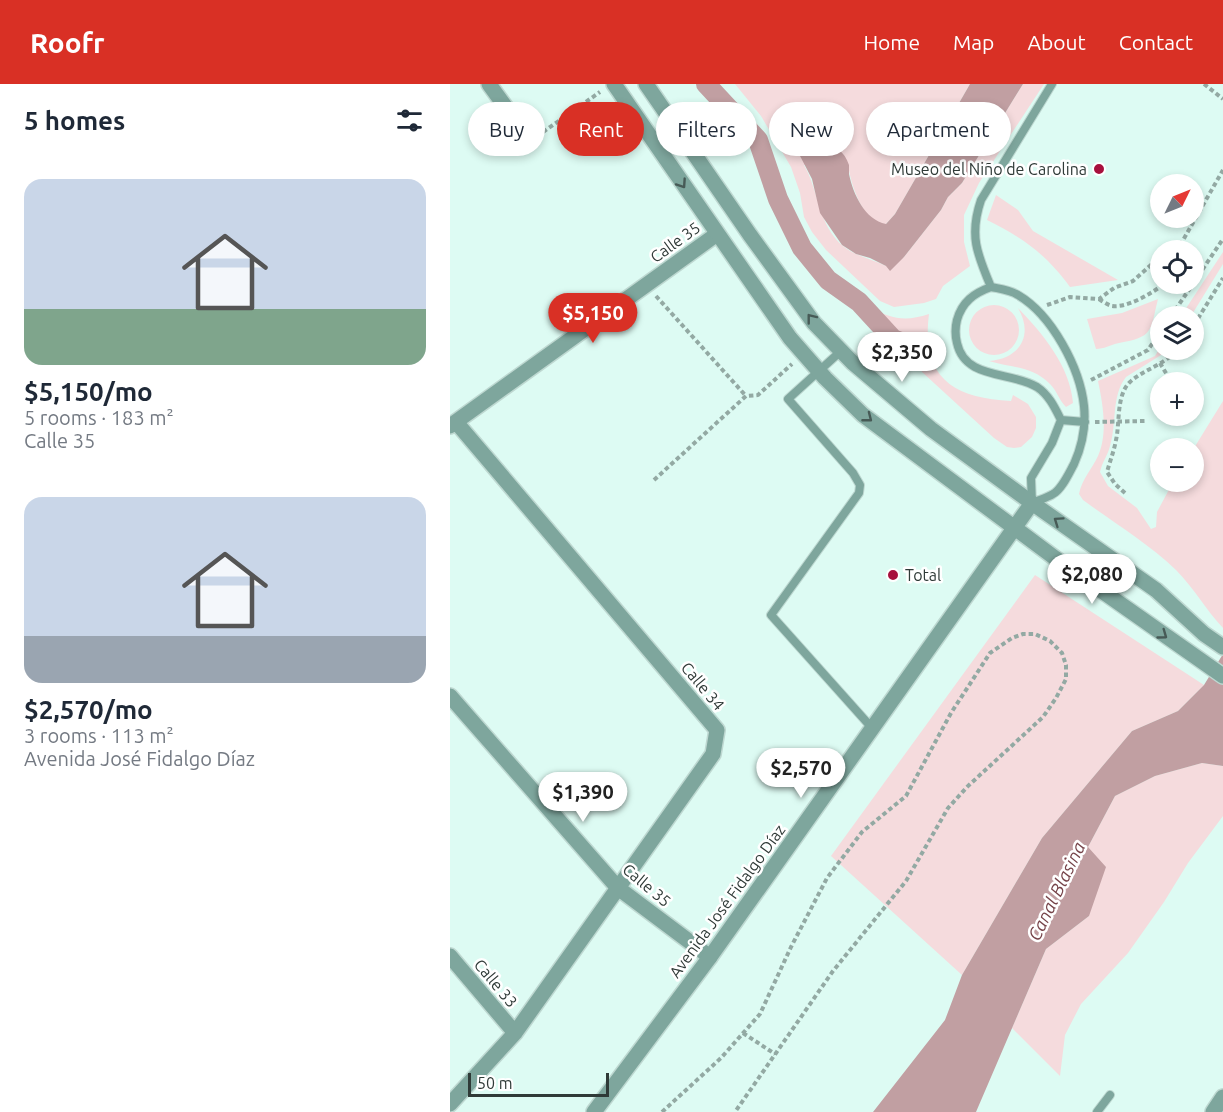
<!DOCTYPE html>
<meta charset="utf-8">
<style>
body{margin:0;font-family:Ubuntu,sans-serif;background:#f6f6f7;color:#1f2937;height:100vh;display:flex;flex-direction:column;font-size:22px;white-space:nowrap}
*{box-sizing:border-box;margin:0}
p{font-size:20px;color:#747a83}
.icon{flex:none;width:33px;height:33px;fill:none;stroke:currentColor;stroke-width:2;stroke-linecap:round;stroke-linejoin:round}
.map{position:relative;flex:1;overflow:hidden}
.details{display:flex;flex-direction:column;background:#fff;width:450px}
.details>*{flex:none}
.banner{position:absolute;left:18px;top:18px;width:570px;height:54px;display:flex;gap:12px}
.needle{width:39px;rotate:47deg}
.tools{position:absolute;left:700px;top:90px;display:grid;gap:12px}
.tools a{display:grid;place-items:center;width:54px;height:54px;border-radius:50%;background:#fff;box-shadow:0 3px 9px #0003;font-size:30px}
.scale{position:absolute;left:18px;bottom:15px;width:141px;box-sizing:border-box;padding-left:6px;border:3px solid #2f3a37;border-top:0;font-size:16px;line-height:21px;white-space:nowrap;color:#2f3a37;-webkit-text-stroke:4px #fff;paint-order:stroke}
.price{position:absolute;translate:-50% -51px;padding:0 14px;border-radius:21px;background:#fff;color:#222;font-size:20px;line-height:39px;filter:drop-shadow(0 2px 3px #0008)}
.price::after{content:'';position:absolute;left:50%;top:36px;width:18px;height:14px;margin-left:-9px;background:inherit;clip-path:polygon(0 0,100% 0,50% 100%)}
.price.active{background:#d93025;color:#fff}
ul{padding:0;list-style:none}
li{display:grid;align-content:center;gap:12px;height:318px;padding:0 24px}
li span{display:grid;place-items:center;height:186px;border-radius:18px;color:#555}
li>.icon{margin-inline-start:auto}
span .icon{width:108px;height:108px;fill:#fffc;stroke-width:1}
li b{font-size:26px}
h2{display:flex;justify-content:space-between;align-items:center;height:72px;padding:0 24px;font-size:26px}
.chip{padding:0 21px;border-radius:27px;background:#fff;box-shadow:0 3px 9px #0003;font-size:21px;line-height:54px}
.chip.active{background:#d93025;color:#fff}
header{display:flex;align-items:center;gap:36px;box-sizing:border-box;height:84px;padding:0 30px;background:#d93025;color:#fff}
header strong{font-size:28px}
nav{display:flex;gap:33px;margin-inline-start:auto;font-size:21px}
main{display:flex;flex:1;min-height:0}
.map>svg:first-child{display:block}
</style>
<header>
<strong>Roofr</strong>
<nav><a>Home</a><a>Map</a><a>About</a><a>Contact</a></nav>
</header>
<main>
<section class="details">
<h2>5 homes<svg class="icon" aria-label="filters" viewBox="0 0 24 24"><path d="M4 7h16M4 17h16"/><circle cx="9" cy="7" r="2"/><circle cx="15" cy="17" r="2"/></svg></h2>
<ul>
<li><span style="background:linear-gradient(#c9d6e8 70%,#7fa58c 0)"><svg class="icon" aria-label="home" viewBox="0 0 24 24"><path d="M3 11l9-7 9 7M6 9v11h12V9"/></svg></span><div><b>$5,150/mo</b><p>5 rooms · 183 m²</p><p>Calle 35</p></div></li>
<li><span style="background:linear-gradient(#c9d6e8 75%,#9aa5b1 0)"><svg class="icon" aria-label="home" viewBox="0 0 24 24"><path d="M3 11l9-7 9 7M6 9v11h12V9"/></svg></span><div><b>$2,570/mo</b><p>3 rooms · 113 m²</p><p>Avenida José Fidalgo Díaz</p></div></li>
</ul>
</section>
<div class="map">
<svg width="773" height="1028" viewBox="0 0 773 1028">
<rect width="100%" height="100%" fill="#ddfbf3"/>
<path fill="#f5dbdd" d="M285,0H520L445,130L436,140C433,140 429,140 426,138C410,129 400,97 398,80L354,81C369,107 368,141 393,162C405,172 422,175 436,182L454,173L491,126L498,113L512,99L573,0H594L529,99L514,131V158L520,182L493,202L486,215L474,219L444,223L430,217L376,166L362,148L354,133L350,109L341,83L311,32Z
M546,111L568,126L583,147L668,196L620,203C596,170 573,154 537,136Z
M773,168V180L741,232H731Z
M708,215C700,247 704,253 669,259C660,261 654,265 646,265L637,235L672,229Z
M519 246a25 25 0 1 1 50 0a25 25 0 1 1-50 0Z
M420,223C441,235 455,238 479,230C471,293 502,314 561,317L563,311L578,320L586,333V344L582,353L571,363L564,364L557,363L544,354L472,288L462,257L440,245Z
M568,224C593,250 620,282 623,319L616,323C609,316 607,307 600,300C582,282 562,284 539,277C570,275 584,251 568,224Z
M711,262V266H719L676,293C661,312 667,340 660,362C658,371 652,378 650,388L658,402L687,424L701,445L706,443L707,428L723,398H744V364L773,317V544C756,526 744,504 726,486C698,459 664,439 633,416L629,410C632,395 642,385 648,372C658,349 653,321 648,297L705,272Z
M585,491L754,601L728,627L682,647L592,754L512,891L381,772Z
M752,679L773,682V732L738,779L714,818L678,869L631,920L615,951L610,992L562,944L596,865L639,832L638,763L665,712L705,692Z"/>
<path fill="#c19fa2" d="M520,0H573L512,99L498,113L491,126L454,173L440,187L436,182L420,174L406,170L392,161L370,129L362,95L349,70C367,58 391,56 399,81C399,84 399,87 399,90C403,110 415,136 436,140L445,130Z
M773,570V682L752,679L705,692L665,712L638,763L656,783L639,832L596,865L526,1028H423L495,936L512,891L592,754L682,647L728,627L754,601Z"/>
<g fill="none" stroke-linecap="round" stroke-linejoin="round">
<path stroke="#c19fa2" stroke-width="20" d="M256,0L308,56L328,115L352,164L378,196L409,218L443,255L459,261"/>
<defs>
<path id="service" d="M541,203C550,205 560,206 568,211C602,231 630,284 634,322C636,342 632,362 624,380C619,389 612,405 603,410C597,414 588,416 582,419L581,394L602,359L611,336C605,324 599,311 587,303C561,287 515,296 507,259C505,251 505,244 507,236C512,218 524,209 541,203Z
M541,203C527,170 519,151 531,116L602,0
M391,267L338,315L403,389L410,401L409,409L321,531L422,644
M611,336L635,338
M647,1028L660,1011"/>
<path id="minor" d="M39,0L80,57
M0,342L267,150
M0,612L168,804L260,873
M0,872L65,949
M0,1020L65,949L263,670L267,646L6,338"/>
<path id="tertiary" d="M164,0L340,254L375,294L413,331L605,474L773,592
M196,0L300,151L364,239L403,279L481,345L582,419L706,506L754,550L773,563
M144,1028L260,873L582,419
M763,1028L773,1013"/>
</defs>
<use href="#service" stroke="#bed8d1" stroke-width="10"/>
<use href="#minor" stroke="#bed8d1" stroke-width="18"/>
<use href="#tertiary" stroke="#bed8d1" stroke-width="18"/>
<path stroke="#93a9a3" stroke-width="4" stroke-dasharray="4.5 3" stroke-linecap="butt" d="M754,0L773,15
M93,48L150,8
M725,166L728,165L773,86
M744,198L773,155
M206,212L296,312
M649,215C652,217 658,221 662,222C678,224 702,209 714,200
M597,221L620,213L649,215L664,204L683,197L711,172
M721,232L743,200
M744,241L773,194
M710,279L720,296
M641,296L698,266L711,247
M645,338L695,337
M204,396L296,312L308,311L342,280
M675,409L665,400L657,388C660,377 664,367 666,356C670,339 666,311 680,298C694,285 715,281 726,266
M293,949L325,970
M212,1028L271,974L310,930L341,863L377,794L412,748L456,712L501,629L540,569L562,554L573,550H585L600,557L612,569L616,581V595L606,614L593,633L518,702L498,724L456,797L383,887L285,1028"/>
<use href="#service" stroke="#7ea69d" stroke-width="8"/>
<use href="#minor" stroke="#7ea69d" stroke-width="15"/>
<use href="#tertiary" stroke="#7ea69d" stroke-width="15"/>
</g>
<defs><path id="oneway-chevron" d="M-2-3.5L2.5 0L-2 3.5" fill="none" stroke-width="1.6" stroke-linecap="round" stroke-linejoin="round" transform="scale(1.5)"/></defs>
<g stroke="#475a56">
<use href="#oneway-chevron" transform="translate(232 100) rotate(56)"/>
<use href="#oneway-chevron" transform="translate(361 234) rotate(-128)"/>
<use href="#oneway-chevron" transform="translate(418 334) rotate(38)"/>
<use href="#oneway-chevron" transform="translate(608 437) rotate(-145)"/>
<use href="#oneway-chevron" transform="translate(713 551) rotate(36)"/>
</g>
<g fill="#a7103d" stroke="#fff" stroke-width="2">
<circle cx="649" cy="85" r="6"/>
<circle cx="443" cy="491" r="6"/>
</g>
<g text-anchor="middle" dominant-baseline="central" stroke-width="5" stroke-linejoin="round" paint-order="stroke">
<g font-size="16" fill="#2f3a37" stroke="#fff" text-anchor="end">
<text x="637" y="85">Museo del Niño de Carolina</text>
<text x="455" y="491" text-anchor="start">Total</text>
</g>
<g font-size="16" fill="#2f3a37" stroke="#fff">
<text transform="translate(225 158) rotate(-36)">Calle 35</text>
<text transform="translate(253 602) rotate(50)">Calle 34</text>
<text transform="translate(197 801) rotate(40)">Calle 35</text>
<text transform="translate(277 817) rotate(-54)">Avenida José Fidalgo Díaz</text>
<text transform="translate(46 899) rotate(50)">Calle 33</text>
</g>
<g font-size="18" font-style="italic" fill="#764349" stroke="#fff">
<text transform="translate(606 807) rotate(-64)">Canal Blasina</text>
</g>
</g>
</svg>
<div class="tools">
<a><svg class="needle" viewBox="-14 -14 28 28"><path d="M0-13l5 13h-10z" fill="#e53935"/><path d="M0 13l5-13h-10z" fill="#747a83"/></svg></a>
<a><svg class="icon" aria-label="locate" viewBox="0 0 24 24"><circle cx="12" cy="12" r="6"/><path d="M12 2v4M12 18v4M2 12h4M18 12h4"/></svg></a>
<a><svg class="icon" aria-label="layers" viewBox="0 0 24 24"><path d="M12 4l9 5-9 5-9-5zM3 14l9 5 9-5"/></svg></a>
<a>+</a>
<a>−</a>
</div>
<div class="scale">50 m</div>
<b class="price active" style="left:143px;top:260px">$5,150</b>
<b class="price" style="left:452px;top:299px">$2,350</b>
<b class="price" style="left:642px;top:521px">$2,080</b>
<b class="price" style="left:351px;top:715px">$2,570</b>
<b class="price" style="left:133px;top:739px">$1,390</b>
<div class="banner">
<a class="chip">Buy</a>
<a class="chip active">Rent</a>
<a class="chip">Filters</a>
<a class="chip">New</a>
<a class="chip">Apartment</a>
</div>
</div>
</main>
